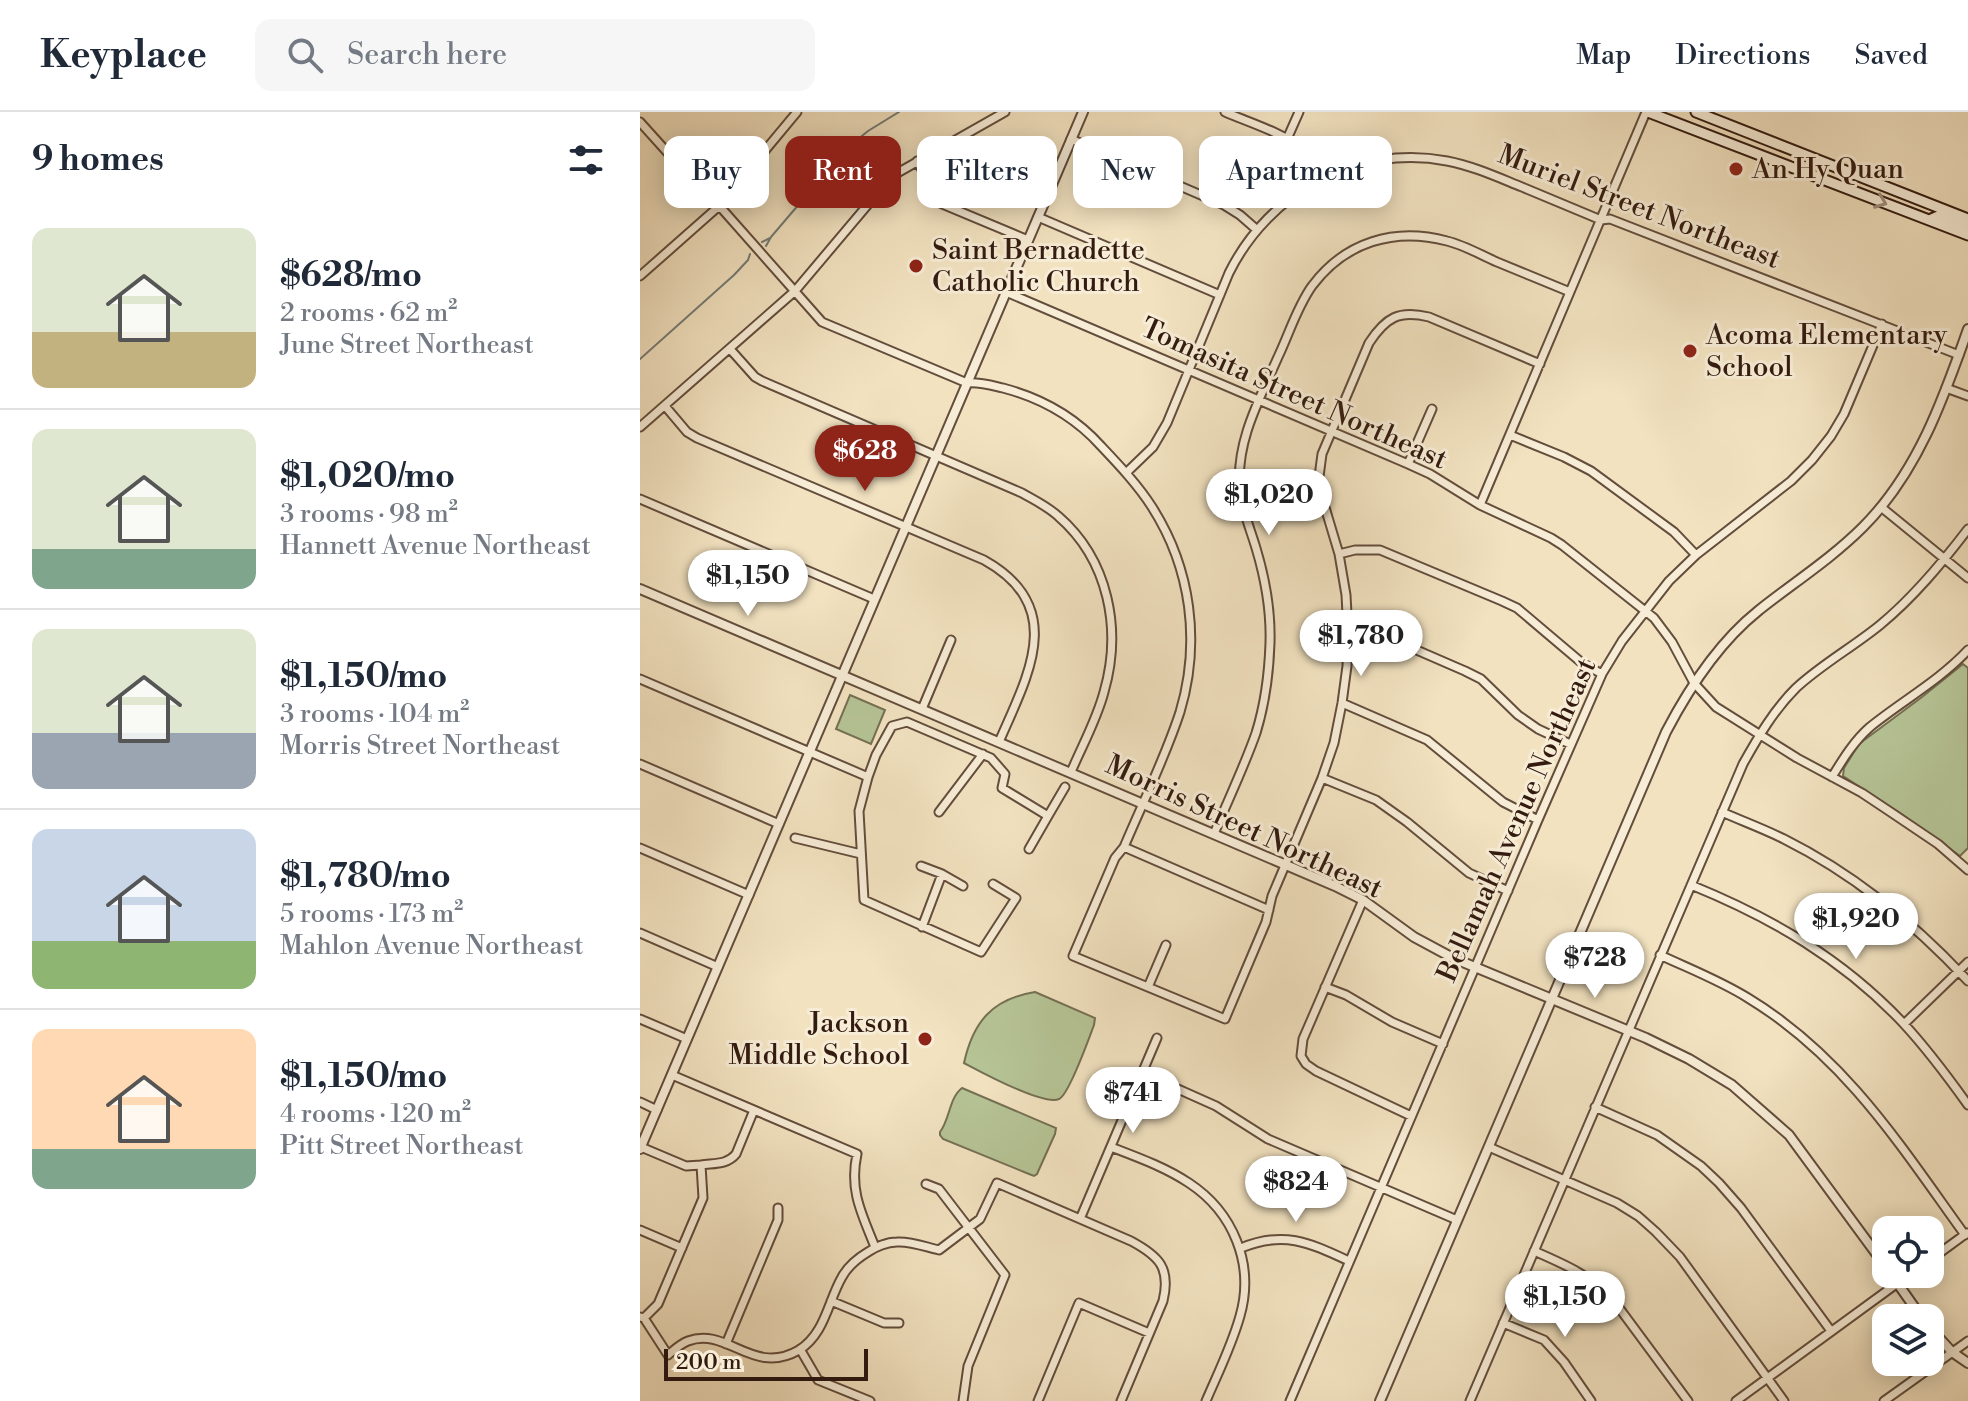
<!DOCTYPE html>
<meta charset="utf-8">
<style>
body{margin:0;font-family:"Libre Bodoni",serif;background:#f6f6f7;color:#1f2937;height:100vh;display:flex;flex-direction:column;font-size:30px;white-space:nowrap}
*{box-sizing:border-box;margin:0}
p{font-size:26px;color:#747a83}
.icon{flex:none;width:44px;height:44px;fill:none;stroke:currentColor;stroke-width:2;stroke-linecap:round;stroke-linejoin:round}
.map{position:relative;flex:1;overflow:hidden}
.details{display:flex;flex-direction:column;background:#fff;width:640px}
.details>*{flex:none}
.top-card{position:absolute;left:24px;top:24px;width:760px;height:72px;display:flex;gap:16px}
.fabs{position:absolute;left:1232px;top:1104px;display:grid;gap:16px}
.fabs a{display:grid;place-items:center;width:72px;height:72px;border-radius:16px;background:#fff;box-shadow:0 4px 20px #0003;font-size:40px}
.scale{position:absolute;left:24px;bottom:20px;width:204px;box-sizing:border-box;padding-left:8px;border:4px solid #331b10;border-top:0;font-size:22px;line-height:28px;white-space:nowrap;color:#331b10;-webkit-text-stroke:6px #f7ecd6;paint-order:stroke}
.price{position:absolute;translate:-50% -68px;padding:0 18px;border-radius:28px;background:#fff;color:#222;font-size:26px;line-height:52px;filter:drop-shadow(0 2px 4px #0008)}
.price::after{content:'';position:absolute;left:50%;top:48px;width:24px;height:18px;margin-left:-12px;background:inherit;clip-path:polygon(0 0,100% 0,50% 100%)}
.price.current{background:#8f2418;color:#fff}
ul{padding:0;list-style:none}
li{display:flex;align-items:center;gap:24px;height:200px;padding:0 32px}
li+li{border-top:2px solid #e0e1e3}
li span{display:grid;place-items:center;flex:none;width:224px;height:160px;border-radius:16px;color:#555}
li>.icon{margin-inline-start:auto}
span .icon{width:96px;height:96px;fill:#fffc;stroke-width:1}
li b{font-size:34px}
h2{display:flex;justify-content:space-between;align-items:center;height:96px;padding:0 32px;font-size:34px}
.chip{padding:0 28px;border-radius:16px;background:#fff;box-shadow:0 4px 20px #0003;font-size:28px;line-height:72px}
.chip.current{background:#8f2418;color:#fff}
header{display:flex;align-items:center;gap:48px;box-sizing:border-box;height:112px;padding:0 40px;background:#fff;border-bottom:2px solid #e0e1e3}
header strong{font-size:38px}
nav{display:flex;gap:44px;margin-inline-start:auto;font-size:28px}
.search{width:560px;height:72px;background:#f6f6f7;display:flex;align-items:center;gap:20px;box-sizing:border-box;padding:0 28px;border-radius:16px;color:#747a83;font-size:30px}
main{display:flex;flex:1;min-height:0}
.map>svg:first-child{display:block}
</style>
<header>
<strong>Keyplace</strong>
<div class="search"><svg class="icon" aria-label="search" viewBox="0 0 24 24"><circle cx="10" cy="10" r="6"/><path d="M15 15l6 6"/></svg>Search here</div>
<nav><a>Map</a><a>Directions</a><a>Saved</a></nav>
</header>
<main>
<section class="details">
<h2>9 homes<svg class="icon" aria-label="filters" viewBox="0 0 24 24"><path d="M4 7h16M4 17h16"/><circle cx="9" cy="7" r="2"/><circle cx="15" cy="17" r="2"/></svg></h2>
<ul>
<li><span style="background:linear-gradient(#dfe7d0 65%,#c2b280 0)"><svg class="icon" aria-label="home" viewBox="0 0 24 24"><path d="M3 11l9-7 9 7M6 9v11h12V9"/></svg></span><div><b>$628/mo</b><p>2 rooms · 62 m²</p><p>June Street Northeast</p></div></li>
<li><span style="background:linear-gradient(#dfe7d0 75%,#7fa58c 0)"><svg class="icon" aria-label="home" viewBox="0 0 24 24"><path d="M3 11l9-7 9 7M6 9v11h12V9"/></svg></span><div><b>$1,020/mo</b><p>3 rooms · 98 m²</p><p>Hannett Avenue Northeast</p></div></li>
<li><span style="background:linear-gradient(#dfe7d0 65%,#9aa5b1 0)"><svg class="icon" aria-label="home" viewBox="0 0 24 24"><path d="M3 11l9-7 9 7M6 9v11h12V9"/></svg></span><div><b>$1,150/mo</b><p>3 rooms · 104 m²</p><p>Morris Street Northeast</p></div></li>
<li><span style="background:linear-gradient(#c9d6e8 70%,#8fb573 0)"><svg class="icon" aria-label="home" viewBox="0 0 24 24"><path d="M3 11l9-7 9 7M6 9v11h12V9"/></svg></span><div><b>$1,780/mo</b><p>5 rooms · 173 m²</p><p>Mahlon Avenue Northeast</p></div></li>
<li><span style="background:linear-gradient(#ffd9b3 75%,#7fa58c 0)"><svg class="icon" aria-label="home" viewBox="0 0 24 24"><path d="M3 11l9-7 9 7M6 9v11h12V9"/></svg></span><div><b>$1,150/mo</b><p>4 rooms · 120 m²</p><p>Pitt Street Northeast</p></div></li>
</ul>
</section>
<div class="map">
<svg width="1328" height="1289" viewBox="0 0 1328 1289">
<rect width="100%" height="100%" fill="#f2e2c0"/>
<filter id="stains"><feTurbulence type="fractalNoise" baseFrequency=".0025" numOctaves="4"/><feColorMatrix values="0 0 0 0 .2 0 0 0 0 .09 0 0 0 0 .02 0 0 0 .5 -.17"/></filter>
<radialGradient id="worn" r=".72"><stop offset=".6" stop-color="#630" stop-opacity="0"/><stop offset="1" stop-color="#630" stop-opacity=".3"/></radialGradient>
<path fill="#b6c496" stroke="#747053" stroke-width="2" d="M1323,552L1328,556V736L1320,744L1260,701L1203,664L1204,656L1219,632L1282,585Z
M210,583L245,598L231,632L196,617Z
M395,880L455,906L454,913C449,926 429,983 419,987C403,994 341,960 324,951C333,910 352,887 395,880Z
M322,976L416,1016L415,1022L397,1062L394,1064L389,1062L303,1027L300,1023V1020C310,1007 309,986 322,976Z"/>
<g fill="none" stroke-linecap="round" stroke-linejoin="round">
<path stroke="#737c75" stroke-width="2" d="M122,130L130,126
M126,134L131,125L206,37L228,19L259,0
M0,247L94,163L108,148L110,142"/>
<defs>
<path id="minor" d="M585,0C605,9 644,21 660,36C669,45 674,57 680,68
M0,10L73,91L83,98L182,210L327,271C340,270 350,273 363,276C401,286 435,305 461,334C479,353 498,373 512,395C551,456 561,530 540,600C525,646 503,690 484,735L475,746L433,844L585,907L626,810L632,784L682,666L694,631L702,591L707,554L708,521L706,483L699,442L678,372L682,342L729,231C746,205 759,198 789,205L900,252
M431,27L584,93L600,103L616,117
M647,27L659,0
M277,49L302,92L388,128
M398,105L580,183
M0,164L78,95L157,0
M366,180L768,352L790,362L840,393L911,426L922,433L1014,506L1032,530L1054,571L1076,595L1157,646L1222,681L1252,701L1298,732L1328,758
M90,237L115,265L122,269L382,381C394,388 407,394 418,404C469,448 482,518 464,580C457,607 442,634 431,660
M1306,276L1328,284
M25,294L47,320L57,326L344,448C428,495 388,563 359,630
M0,315L155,179L252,64L365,0
M870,323L924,345L951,359L1034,420L1056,443
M768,352L792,297
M486,361L513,335L527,311L589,161C629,80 717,32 807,49C833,54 857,65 882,75C908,86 935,97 961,108L970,107L1319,243
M0,387L234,487
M840,393L1006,0
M1241,395L1328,466
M699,442L715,438H740L862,489L877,496L942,551L962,562
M708,521L730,520L742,523L825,559L841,567L878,603L898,617L930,632
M0,567L228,665L219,699L224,788L341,840L376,786L353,772
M702,591L787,628L863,690L898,708
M282,597L311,528
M0,652L139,712
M228,665L236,643L252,614L267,610L351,646L365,662L362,676L408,704L425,675
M1192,665C1203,647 1214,629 1230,615C1262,589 1299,569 1328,538
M682,666L736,688L767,710L829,761L868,779
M299,700L343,642
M1082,700C1102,709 1124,717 1144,727C1214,762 1275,812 1328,869
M574,722C588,688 604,655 616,621C625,592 629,561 630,531C631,499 625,466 616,436C610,416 602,398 600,377C595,331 620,286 638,245C649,222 657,195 672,174C705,130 754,115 807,129C824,133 841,143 857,150C881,160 906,170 930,180
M155,726L221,742
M484,735L629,798
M0,736L109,783
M389,737L408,704
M281,754L302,762L323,774
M1051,773C1132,806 1203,847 1264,912C1287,937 1308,965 1328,993
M723,788L663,927L661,944L666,952L676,959L771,1004
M282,815L302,762
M0,821L78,855
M1020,843C1050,857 1081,869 1108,886C1205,945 1260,1033 1325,1123
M508,875L526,833
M685,875L706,883L752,910L803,932
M0,907L47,927
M1264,912L1328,850
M502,961L576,994L628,1027L817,1108
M32,963L217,1042C209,1079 222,1102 235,1135
M0,990L17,998
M955,995L1017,1023L1061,1054L1079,1071L1101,1096L1191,1219
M1,1035L46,1054L61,1053
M471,1035C497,1045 525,1055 549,1071C593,1100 615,1152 600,1204C592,1233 578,1261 566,1289
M849,1035L977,1091L998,1104L1016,1120L1040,1145L1144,1289
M286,1072L299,1077L365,1163L328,1254L323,1289
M440,1107L517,926
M0,1118L42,1136
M601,1136C644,1118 670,1131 709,1149
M894,1139C926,1153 950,1163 974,1189L1048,1289
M1290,1148L1327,1121
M191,1189L244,1211H259
M0,1205L4,1206L28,1243C34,1238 40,1232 48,1229C87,1214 113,1265 159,1238C185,1222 188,1189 202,1165C208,1154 218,1146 228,1140C235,1135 247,1130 257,1130C270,1129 286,1135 299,1138L340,1107L357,1071L491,1129C519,1144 531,1156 523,1189L481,1289
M4,1206L18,1192L63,1086L61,1053C74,1051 87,1053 96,1042L114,998
M863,1211L904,1228L924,1250L951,1289
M86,1232L138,1108V1096
M160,1237L178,1268L230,1289
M398,1289L439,1191L509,1221
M650,1289L898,708L962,562L982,529L1029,469L1056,443L1151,369L1172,348L1191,324L1204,302L1242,212
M830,1289L1103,652C1118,625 1134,598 1156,576C1182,552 1213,535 1240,513C1274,485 1302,451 1328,417
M1096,1289L1270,1162
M1244,1289L1328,1229"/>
<path id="tertiary" d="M0,477L695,774L723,788L774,825L813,846L1006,926L1049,947L1092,973L1149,1023L1246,1155
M0,1037L443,0
M1251,1162L1282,1206
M1290,1216L1312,1240L1328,1251
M740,1289L1026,620C1049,576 1078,531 1118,499C1153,471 1191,447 1223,415C1277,361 1303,288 1328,217"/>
<path id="secondary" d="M1008,0L1328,123
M1056,0L1328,107
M1289,108L1298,104L1328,115"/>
</defs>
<use href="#minor" stroke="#634d3c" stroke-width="11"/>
<use href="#tertiary" stroke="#634d3c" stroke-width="12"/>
<use href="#secondary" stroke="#331b10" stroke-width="13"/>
<use href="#minor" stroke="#f7ecd6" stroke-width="7"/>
<use href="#tertiary" stroke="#f7ecd6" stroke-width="8"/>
<use href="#secondary" stroke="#f7ecd6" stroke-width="9"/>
</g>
<defs><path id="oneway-chevron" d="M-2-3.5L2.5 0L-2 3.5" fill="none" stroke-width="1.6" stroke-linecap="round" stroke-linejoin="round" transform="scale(2)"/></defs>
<use stroke="#9f8e7d" href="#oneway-chevron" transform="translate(1241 90) rotate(21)"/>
<g fill="#8f2418" stroke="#f7ecd6" stroke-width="3">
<circle cx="1096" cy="57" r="8"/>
<circle cx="276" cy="154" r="8"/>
<circle cx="1050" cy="239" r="8"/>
<circle cx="285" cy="927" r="8"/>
</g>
<g text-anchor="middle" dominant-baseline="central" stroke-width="6" stroke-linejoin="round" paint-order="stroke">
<g font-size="28" fill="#331b10" stroke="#f7ecd6" text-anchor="start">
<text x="1112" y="57">An Hy Quan</text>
<text x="292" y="138">Saint Bernadette<tspan x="292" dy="32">Catholic Church</tspan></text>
<text x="1066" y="223">Acoma Elementary<tspan x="1066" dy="32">School</tspan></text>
<text x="269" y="911" text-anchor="end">Jackson<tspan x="269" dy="32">Middle School</tspan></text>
</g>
<g font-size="28" fill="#331b10" stroke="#f7ecd6">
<text transform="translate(999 95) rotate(21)">Muriel Street Northeast</text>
<text transform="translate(654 282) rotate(24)">Tomasita Street Northeast</text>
<text transform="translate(877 708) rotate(-66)">Bellamah Avenue Northeast</text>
<text transform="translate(604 715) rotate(25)">Morris Street Northeast</text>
</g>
</g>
<rect width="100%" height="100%" filter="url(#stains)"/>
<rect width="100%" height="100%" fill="url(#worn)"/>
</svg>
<div class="fabs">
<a><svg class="icon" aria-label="locate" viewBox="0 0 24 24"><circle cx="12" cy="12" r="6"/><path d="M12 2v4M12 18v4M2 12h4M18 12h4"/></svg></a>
<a><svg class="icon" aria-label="layers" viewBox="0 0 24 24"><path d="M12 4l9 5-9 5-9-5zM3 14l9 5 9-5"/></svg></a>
</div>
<div class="scale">200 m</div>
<b class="price current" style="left:225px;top:381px">$628</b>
<b class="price" style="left:629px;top:425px">$1,020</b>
<b class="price" style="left:108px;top:506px">$1,150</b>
<b class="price" style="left:721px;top:566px">$1,780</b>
<b class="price" style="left:1216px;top:849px">$1,920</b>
<b class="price" style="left:955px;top:888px">$728</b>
<b class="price" style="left:493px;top:1023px">$741</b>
<b class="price" style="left:656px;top:1112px">$824</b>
<b class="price" style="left:925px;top:1227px">$1,150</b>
<div class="top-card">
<a class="chip">Buy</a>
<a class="chip current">Rent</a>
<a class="chip">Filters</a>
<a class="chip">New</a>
<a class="chip">Apartment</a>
</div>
</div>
</main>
